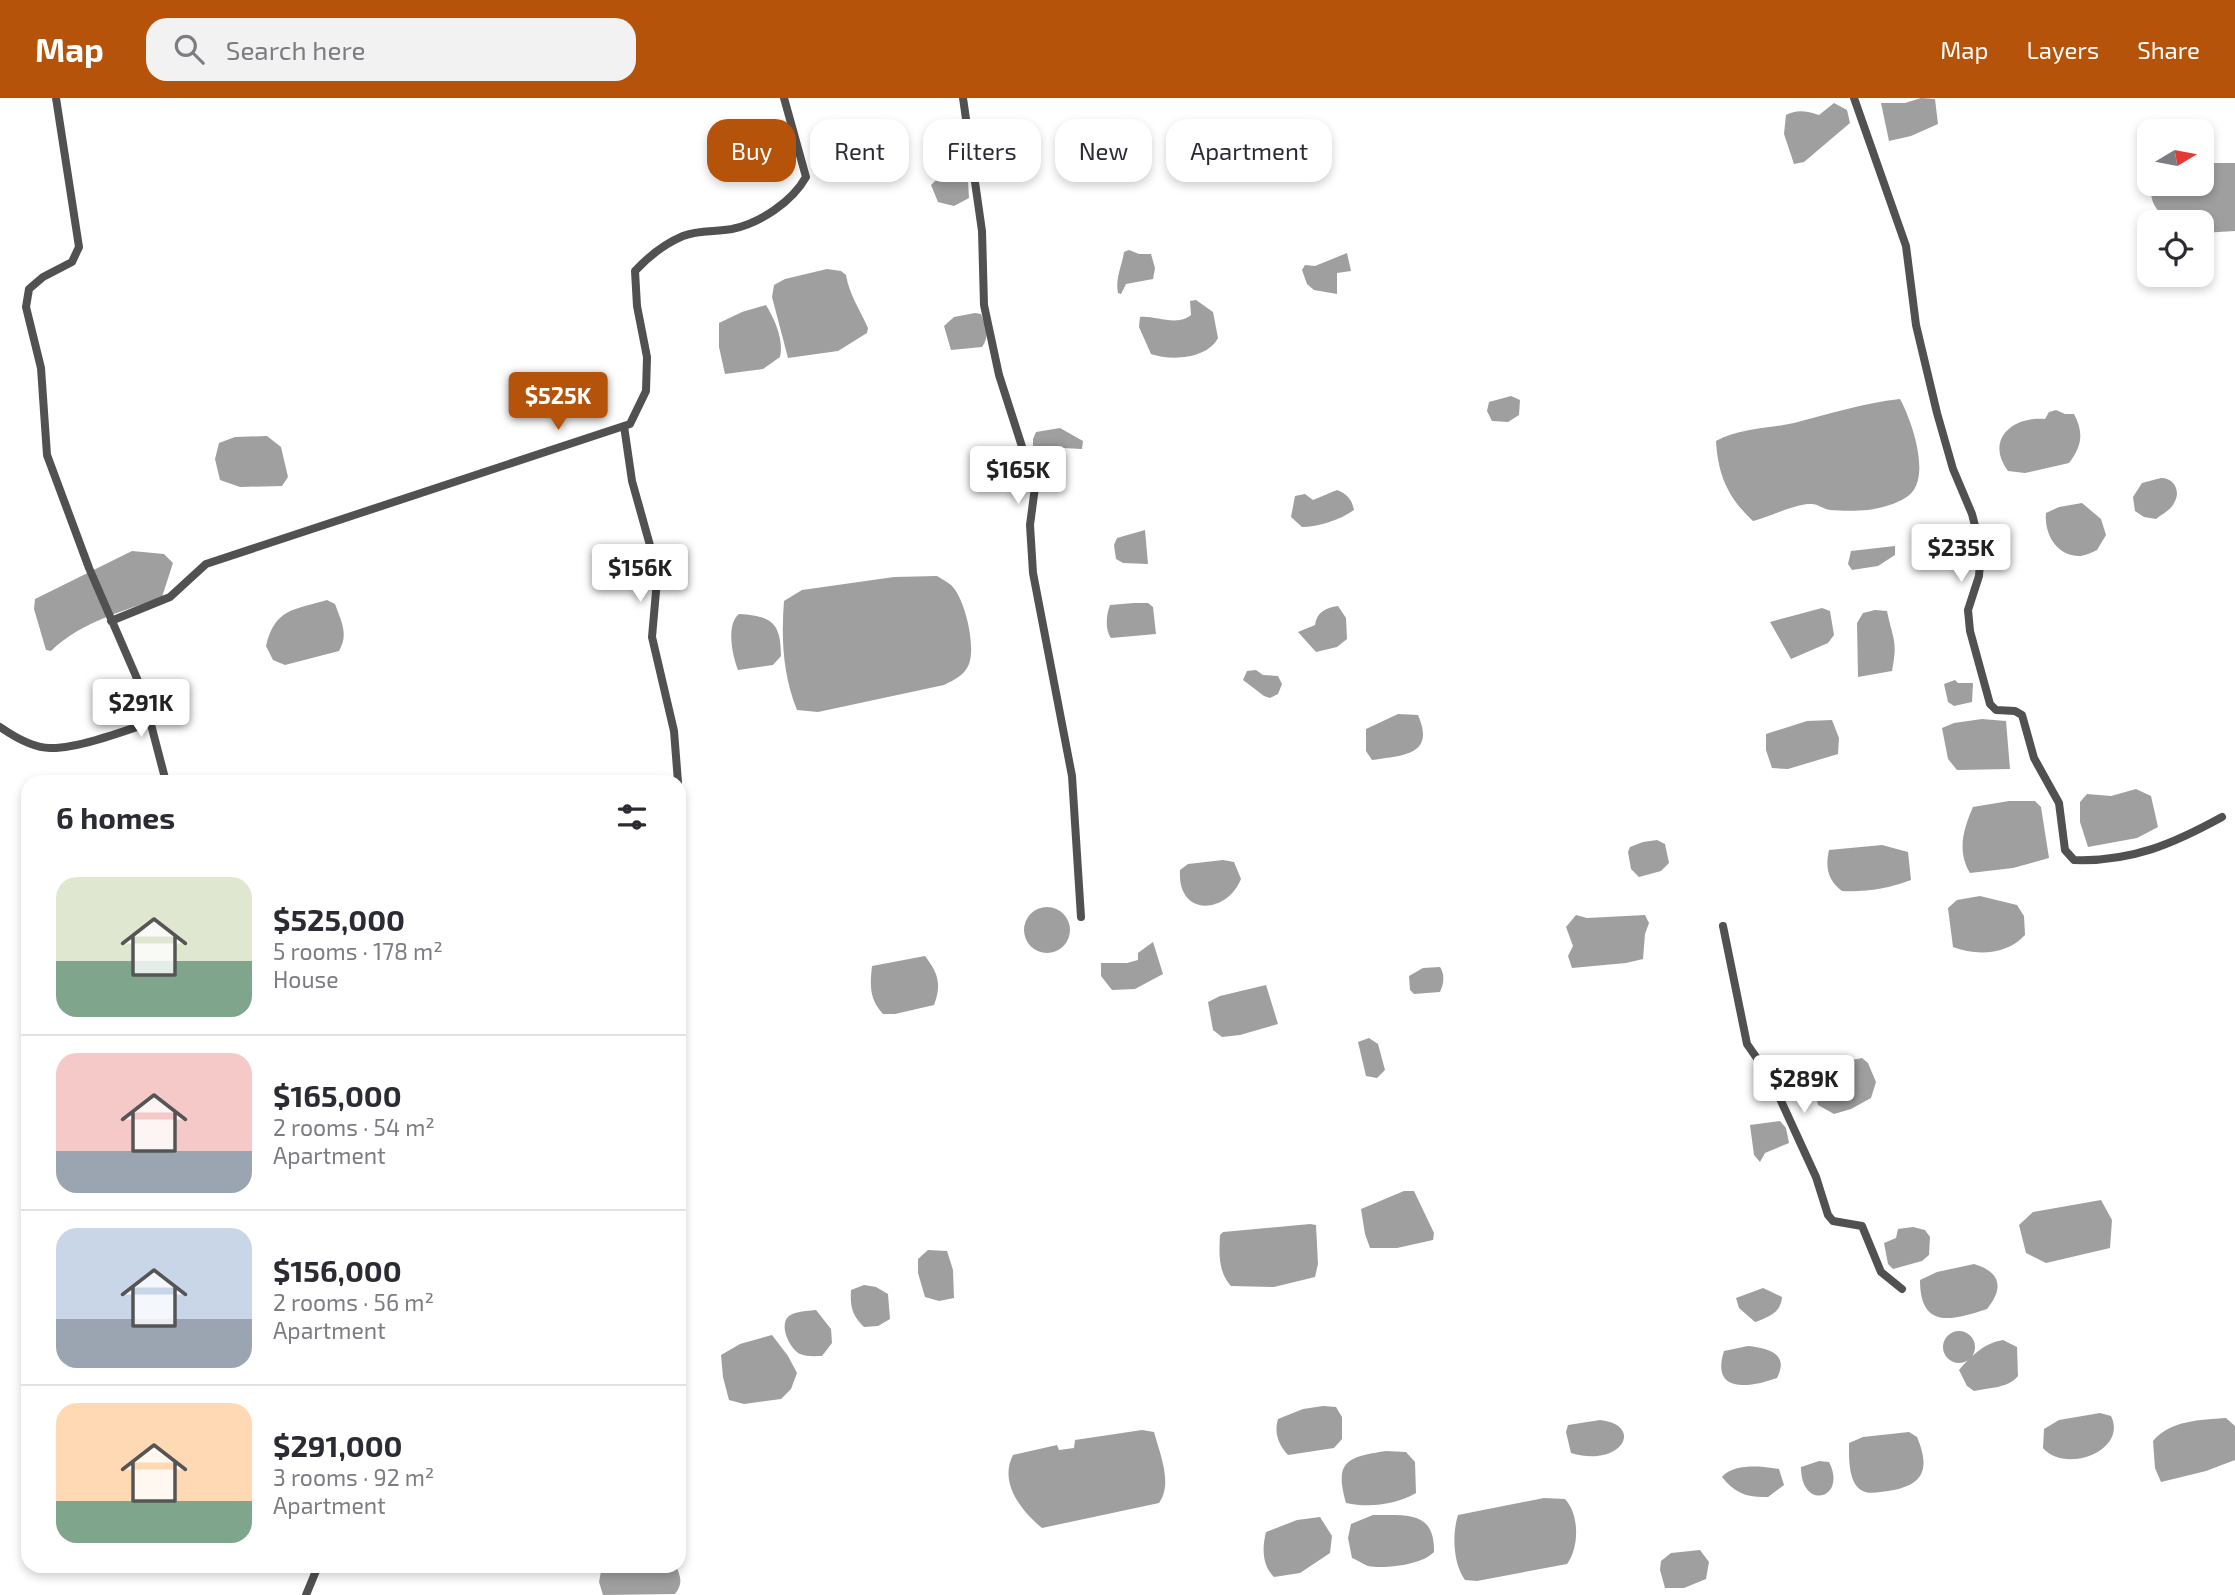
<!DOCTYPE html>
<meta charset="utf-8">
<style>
body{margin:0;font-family:"Exo 2",sans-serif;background:#f2f2f3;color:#2b2b33;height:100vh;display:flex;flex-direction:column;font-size:26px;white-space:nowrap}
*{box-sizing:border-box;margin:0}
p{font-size:23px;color:#7c7c81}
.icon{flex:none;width:38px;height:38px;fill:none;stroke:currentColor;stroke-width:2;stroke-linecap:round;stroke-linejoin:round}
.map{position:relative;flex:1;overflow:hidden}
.sheet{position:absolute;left:21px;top:677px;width:665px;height:798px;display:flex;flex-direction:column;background:#fff;border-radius:21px;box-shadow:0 4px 10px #0003}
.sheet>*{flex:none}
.guide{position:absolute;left:707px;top:21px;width:665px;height:63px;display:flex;gap:14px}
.needle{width:46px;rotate:80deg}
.tools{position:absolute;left:2137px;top:21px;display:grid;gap:14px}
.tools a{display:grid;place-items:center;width:77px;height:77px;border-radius:14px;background:#fff;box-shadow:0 4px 10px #0003;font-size:35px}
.price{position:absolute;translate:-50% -60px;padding:0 16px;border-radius:7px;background:#fff;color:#222;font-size:23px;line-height:46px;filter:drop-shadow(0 2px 4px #0008)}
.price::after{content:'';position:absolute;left:50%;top:42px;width:21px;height:16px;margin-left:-10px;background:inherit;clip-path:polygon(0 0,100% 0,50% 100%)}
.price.selected{background:#b45309;color:#fff}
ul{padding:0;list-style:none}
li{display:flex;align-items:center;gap:21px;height:175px;padding:0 35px}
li+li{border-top:2px solid #e1e1e2}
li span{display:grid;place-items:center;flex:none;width:196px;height:140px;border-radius:21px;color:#555}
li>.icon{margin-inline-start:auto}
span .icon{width:84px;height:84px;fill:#fffc;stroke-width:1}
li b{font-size:30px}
h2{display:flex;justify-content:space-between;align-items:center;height:84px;padding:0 35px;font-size:30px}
.tag{padding:0 24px;border-radius:21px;background:#fff;box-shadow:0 4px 10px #0003;font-size:24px;line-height:63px}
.tag.selected{background:#b45309;color:#fff}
header{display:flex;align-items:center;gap:42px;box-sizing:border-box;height:98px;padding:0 35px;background:#b45309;color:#fff}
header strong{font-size:33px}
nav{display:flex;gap:38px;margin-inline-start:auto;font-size:24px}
.search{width:490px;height:63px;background:#f2f2f3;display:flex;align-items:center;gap:18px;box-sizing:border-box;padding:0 24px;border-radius:21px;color:#7c7c81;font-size:26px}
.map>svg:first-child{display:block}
</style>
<header>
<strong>Map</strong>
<div class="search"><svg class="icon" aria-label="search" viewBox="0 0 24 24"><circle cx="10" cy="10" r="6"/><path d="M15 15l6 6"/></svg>Search here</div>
<nav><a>Map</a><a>Layers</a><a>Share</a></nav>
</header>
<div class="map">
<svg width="2235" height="1497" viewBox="0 0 2235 1497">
<rect width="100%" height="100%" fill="#fff"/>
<path fill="#9f9f9f" d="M1921,0L1935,1L1938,26L1911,38L1889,43L1881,5H1905Z
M1834,5L1847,12L1850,25L1804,64L1794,66L1784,36L1786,17C1797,11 1807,13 1819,17Z
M2202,65H2235V133L2202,135V124H2169C2157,113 2147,102 2153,86H2202Z
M962,71L968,82L969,100L954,108L938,104L931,87L943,75Z
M1129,152L1139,156H1151L1155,170L1153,181L1126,186L1121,196L1118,195C1115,180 1122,168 1124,154Z
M1347,155L1351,173L1337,175V196L1314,192L1307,186L1302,172L1305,167L1315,168Z
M827,171L841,173L846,177C849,196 860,212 868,230L867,235L838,253L788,260L772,199L774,187L785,181Z
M1196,202L1213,214L1218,240C1207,261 1171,263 1151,256L1139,229L1140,219C1154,217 1177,229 1191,217L1190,203Z
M766,207C775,222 784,242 780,259L763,271L725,276L719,249V225L742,214Z
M975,215L981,216C986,228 990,238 982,249L951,252L944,228L954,219Z
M1511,298L1520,302L1519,317L1508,324L1492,323L1487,313L1489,304Z
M1900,301C1911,321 1929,372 1913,393C1905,404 1882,410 1868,412C1857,413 1842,413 1830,412C1823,411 1817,405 1810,406C1795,406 1769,419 1753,423C1728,400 1718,377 1716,343C1740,330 1767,331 1794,325C1829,316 1863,305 1900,301Z
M2056,312L2065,316H2074C2084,335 2082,348 2069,365L2025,375L2008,373C1985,342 2012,318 2045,321L2049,314Z
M1060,330L1083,343L1082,351L1063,350L1033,356V341L1036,334Z
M267,338L281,349L288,379L282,388L240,389L220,382L215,361L219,345L235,339Z
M2161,380C2175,380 2181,394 2174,405C2171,412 2162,416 2156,421L2144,419L2135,413L2133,399L2142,385Z
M1337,392C1347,396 1352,401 1354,412C1340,422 1318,429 1302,429L1291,419L1295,398L1305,396L1313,402Z
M2082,405L2101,421L2106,437L2097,452C2093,454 2086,457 2081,458C2056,459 2044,435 2046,415L2059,409Z
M1145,432L1148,466L1123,465L1116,461L1114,447L1117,440Z
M1895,448V457L1878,468L1852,472L1848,466L1851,453Z
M132,453L164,456L173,465L162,499C122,514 82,523 51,553L46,552L34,511L35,501Z
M937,478C942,481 947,484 951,487C965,500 976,548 969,566C965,577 954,582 944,587L818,614L797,612C783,577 781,541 784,503L802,492L894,479Z
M327,502L335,506C341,523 349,536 339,553L285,567L273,562L266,548C275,510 294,512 327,502Z
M1134,505H1148L1153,509L1156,536L1111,540C1105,532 1106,517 1110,507Z
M1338,508L1346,520L1347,541L1337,549L1316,554L1298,534L1315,527C1317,514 1325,510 1338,508Z
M1822,510L1830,513L1834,537L1828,545L1791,561L1770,524Z
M1875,512L1887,513C1893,542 1898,542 1892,573L1858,579L1857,525L1863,515Z
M739,516C772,518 781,525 781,558L773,567L738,572C732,557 726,526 739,516Z
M1256,572L1263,577L1278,578L1282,586L1278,596L1270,600L1264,598L1243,582L1247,573Z
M1955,582L1958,585H1973L1972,604L1954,608L1948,604L1944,586Z
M1398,616L1418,617C1436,658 1402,657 1372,662L1366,653V631Z
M1982,621L2006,623L2010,671L1957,672L1948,661L1942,630L1954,625Z
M1832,622L1839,640L1838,656L1788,671L1772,670L1766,652V636L1807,623Z
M2136,691L2151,698L2158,729L2137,740L2088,749L2080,724V704L2087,696L2111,698Z
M2009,703H2035L2041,709L2049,760L2013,770L1970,775C1957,753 1963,732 1973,709Z
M1657,742L1665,746L1669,765L1661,773L1639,779L1631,771L1628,754L1630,749L1643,744Z
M1882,747L1908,754L1911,782C1887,791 1867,794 1842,793C1828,782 1825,770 1829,752Z
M1223,762L1234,764L1241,781C1227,816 1177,820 1180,772L1188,766Z
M1980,798L2017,807L2024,818L2025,837C2007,857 1976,858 1953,849L1948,810L1957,802Z
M1024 832a23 23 0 1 1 46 0a23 23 0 1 1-46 0Z
M1576,817L1587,820L1645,817L1649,825L1645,836L1643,861L1626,865L1572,870L1568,858L1573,848L1566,829Z
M1153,844L1163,876L1135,891L1112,892L1101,878V865H1127L1138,862V855Z
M925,858C938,875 942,886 934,907L895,916H883C869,901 870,887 872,868Z
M1440,869C1445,877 1444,885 1440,894L1414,896L1410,892L1409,878L1423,870Z
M1266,887L1278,926L1240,937L1222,939L1213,932L1208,904L1220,898Z
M1369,940L1378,946L1385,972L1377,980L1366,978L1358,944Z
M1862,960L1868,965L1876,984L1871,1000L1851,1011L1834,1016L1818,1007L1810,975L1814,969Z
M1780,1023L1786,1030L1789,1045L1765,1055L1760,1064L1754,1057L1750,1027Z
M1404,1093H1414L1434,1135L1433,1142L1397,1150H1370L1365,1136L1361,1111Z
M2101,1102L2112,1122L2110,1150L2046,1165L2026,1155L2019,1127L2033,1114Z
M1310,1126L1316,1127L1318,1166L1315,1179L1274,1189L1231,1188C1218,1174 1219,1155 1220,1137L1223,1134Z
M1913,1129L1925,1132L1930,1139L1929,1157L1922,1163L1893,1171L1888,1166L1884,1145L1896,1140L1898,1131Z
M928,1152L947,1153L953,1172L954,1200L939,1203L925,1199L918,1175V1161Z
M1974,1166C2001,1174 2004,1190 1987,1211C1951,1223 1920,1231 1920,1182L1937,1174Z
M864,1187L876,1189L888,1196L890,1221L878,1228L864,1229C852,1217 850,1209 851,1192Z
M1763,1190L1782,1199C1781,1215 1768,1219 1755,1224L1739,1210L1736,1200Z
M816,1212L831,1231L832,1245L822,1258C815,1258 807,1259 800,1256C790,1251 778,1227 789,1218C796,1213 808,1213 816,1212Z
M1943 1249a16 16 0 1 1 32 0a16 16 0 1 1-32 0Z
M772,1237L788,1258L797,1275L791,1291L781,1301L744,1306L729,1302L723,1279L721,1257L740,1246Z
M2003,1242L2017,1249L2018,1278C2009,1290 1988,1290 1974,1293L1967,1288L1959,1272C1971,1258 1984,1245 2003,1242Z
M1748,1248C1767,1250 1790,1255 1777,1280C1752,1289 1710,1297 1724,1253Z
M1323,1308L1336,1309L1342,1319V1341L1334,1350L1288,1357C1278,1346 1274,1335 1278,1321L1303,1311Z
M2100,1315L2111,1318C2128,1353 2065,1376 2043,1350L2044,1331L2059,1322Z
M2226,1320L2235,1328V1362L2206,1373L2161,1384L2155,1370L2153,1343C2171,1322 2200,1322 2226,1320Z
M1600,1322C1645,1327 1622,1370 1571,1355L1566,1334L1568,1327Z
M1142,1332L1154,1334C1160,1356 1173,1386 1159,1405L1042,1430C1020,1412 999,1384 1013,1357L1057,1347L1059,1352L1074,1350L1075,1342Z
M1909,1334L1917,1339C1931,1372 1923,1388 1888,1393C1880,1394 1868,1397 1861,1392C1848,1384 1849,1358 1849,1345L1863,1339Z
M1386,1353L1406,1354L1415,1364L1416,1395C1395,1407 1369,1410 1346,1405C1334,1363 1347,1359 1386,1353Z
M1819,1363L1829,1364C1848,1401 1801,1414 1801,1369Z
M1764,1369L1779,1371L1784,1387L1768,1399C1748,1400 1734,1395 1722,1379C1731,1368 1751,1368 1764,1369Z
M1544,1400L1565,1401C1580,1417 1579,1450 1567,1466L1477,1483L1465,1482C1453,1465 1452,1436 1458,1417Z
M1373,1417C1404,1418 1435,1411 1434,1454C1422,1467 1385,1471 1368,1468C1363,1466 1357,1462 1352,1460L1348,1440L1351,1426Z
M1320,1419L1332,1438L1330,1455L1300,1475L1274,1479C1262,1467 1262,1450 1266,1434L1297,1422Z
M1700,1452L1709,1464L1706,1481L1684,1490H1665L1660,1472L1661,1463L1671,1455Z
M602,1468H676C681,1479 683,1486 675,1496L603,1497L599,1484Z"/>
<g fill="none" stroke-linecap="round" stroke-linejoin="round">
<path stroke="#515151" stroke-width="8" d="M56,0L79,149L72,164L43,179L29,191L26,209L41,270L47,357L89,470L142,592L166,684
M963,0L982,133L984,207L999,277L1035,389L1030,427L1033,475L1072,678L1081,819
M1854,0L1906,148L1916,227L1937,315L1953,371L1972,416L1981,451L1979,478L1968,512L1970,533L1990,606L1996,612L2015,613L2022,617L2034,660L2059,705L2065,752L2074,762C2131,764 2173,746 2222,719
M624,328L632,383L653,458L657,482L652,539L674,633L678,684
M111,523L170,499L206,466L630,326L646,293L647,259L637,208L635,173C649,158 664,146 683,138C698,132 716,134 732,131C760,125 792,104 806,79L784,0
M0,629C13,638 34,650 50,650C76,651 125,633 151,624
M1723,828L1747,946L1770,979L1816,1079L1828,1117L1833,1123L1862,1128L1881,1174L1902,1191
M306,1497L318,1468"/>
</g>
</svg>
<div class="tools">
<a><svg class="needle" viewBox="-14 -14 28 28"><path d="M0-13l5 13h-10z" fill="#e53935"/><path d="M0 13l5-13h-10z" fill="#7c7c81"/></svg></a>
<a><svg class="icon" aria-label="locate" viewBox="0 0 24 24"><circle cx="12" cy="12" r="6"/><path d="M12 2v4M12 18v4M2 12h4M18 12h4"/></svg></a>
</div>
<b class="price selected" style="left:558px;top:334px">$525K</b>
<b class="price" style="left:1018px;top:408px">$165K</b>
<b class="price" style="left:1961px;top:486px">$235K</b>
<b class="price" style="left:640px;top:506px">$156K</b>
<b class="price" style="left:141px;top:641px">$291K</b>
<b class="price" style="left:1804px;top:1017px">$289K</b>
<div class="guide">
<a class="tag selected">Buy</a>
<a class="tag">Rent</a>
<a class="tag">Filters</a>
<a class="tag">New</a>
<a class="tag">Apartment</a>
</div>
<section class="sheet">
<h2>6 homes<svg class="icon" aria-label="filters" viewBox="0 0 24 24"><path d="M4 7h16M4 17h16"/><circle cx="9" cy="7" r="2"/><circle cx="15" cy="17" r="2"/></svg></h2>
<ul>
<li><span style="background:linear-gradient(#dfe7d0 60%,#7fa58c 0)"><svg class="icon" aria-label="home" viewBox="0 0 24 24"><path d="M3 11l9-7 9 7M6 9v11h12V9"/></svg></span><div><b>$525,000</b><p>5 rooms · 178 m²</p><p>House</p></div></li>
<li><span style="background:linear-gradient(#f6c9c9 70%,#9aa5b1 0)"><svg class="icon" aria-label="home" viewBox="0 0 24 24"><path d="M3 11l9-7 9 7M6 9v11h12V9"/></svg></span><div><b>$165,000</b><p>2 rooms · 54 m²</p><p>Apartment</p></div></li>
<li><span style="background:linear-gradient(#c9d6e8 65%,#9aa5b1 0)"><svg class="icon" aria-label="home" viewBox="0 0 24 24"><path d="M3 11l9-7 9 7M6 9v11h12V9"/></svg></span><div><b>$156,000</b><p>2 rooms · 56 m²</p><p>Apartment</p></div></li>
<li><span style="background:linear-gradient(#ffd9b3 70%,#7fa58c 0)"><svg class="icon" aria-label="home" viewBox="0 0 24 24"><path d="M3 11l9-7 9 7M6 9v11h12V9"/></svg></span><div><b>$291,000</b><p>3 rooms · 92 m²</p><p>Apartment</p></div></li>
</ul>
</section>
</div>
